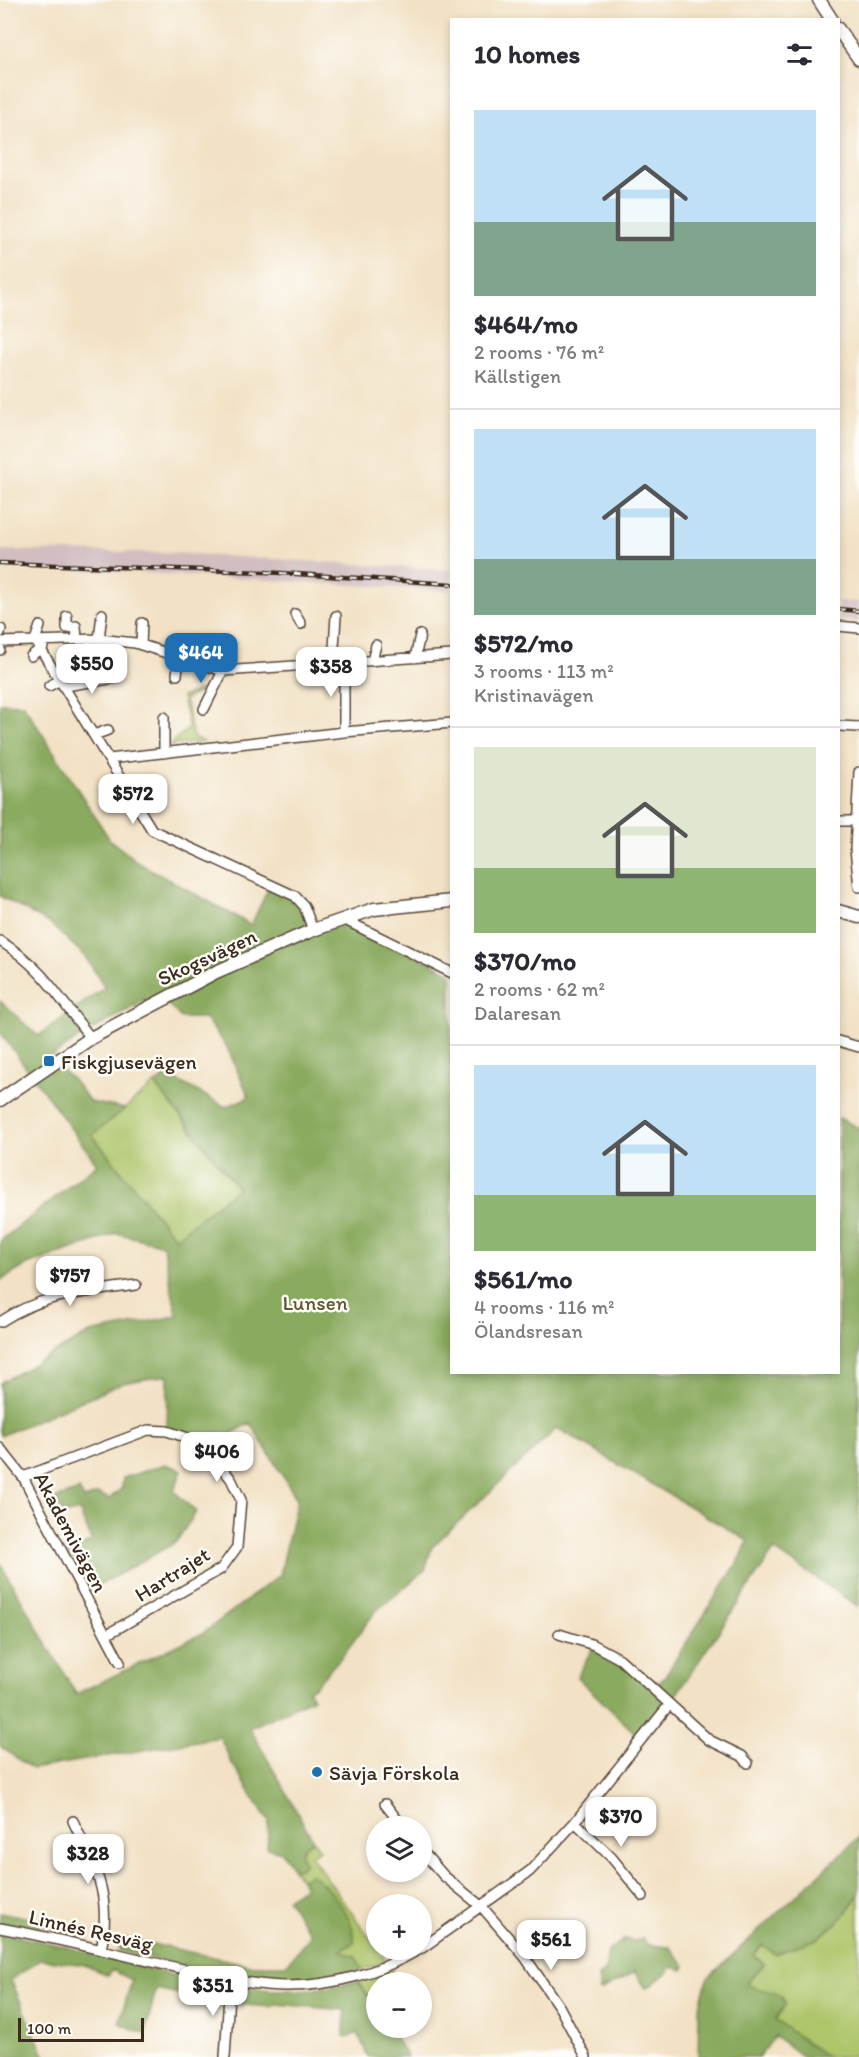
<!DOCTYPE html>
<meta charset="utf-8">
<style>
body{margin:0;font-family:Itim,sans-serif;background:#f2f2f3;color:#2b2b33;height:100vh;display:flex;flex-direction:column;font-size:22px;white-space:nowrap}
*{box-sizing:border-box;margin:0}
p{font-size:20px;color:#7c7c81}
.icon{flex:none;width:33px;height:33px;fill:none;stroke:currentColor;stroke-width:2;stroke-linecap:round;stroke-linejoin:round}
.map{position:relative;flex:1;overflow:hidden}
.sheet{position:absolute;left:450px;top:18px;width:390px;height:1356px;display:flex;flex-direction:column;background:#fff;border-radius:0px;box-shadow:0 3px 9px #0003}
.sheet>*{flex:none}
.controls{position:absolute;left:366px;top:1816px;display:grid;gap:12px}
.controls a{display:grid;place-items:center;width:66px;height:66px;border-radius:50%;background:#fff;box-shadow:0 3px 9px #0003;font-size:30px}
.scale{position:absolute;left:18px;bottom:15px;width:126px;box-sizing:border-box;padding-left:6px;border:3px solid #3b2a1e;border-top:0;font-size:16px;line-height:21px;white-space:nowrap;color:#3b2a1e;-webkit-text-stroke:4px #fdfcf7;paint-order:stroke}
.price{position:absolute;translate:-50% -51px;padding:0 14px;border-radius:12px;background:#fff;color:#222;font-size:20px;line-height:39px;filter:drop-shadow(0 2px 3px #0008)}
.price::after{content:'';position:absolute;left:50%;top:36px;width:18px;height:14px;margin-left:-9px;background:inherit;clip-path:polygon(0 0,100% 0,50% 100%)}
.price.on{background:#1f6fb2;color:#fff}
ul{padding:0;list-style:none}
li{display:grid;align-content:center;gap:12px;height:318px;padding:0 24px}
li+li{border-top:2px solid #e1e1e2}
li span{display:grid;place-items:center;height:186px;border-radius:0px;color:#555}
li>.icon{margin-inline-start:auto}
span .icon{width:108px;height:108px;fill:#fffc;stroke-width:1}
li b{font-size:26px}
h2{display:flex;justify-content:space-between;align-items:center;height:72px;padding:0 24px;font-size:26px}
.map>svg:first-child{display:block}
</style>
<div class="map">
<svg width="859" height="2057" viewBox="0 0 859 2057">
<rect width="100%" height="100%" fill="#fdfcf7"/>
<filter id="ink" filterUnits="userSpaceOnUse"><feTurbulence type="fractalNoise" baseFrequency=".0167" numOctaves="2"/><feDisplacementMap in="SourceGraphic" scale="12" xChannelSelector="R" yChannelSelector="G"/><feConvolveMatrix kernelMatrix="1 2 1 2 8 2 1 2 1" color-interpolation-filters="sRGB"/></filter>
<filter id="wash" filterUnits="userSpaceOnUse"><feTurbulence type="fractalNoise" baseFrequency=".008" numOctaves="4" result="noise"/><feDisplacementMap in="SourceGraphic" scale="24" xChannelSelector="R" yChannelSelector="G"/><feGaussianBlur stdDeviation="1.35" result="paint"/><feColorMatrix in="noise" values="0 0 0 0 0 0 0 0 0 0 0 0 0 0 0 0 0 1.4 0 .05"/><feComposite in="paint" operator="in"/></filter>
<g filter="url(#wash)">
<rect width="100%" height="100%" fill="#f2e1c4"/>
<path fill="#d2bec1" d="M0,550L177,553L451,570V591L113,571L0,568Z
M838,601L859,602V622L839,620Z"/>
<path fill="#aec56a" stroke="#747844" stroke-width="1.5" d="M214,685L185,699L193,738L204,742L168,746L189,728L182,697Z
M155,1084L238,1188L175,1238L92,1135Z
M313,1840L319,1850L311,1856L387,1962L363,1970L340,1951L310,1874L301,1880L293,1869L301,1868L304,1863L300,1854L304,1847Z
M859,1894V2051L855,2057H827L774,2020L747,1983L763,1964L754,1955L762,1945L817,1939L842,1918Z
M392,1969V1983H376V2008L358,1981Z"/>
<path fill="#8aaa5e" stroke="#626a3e" stroke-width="1.5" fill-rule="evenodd" d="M0,703L23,704L110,840L139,863L251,925L270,885L295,896L313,930L343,919L451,973L452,1372H838L839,1118L859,1128V1607L774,1550L669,1705L641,1739L577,1677L594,1645L647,1680L661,1682L740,1559L748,1541L557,1428L432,1547L425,1570L375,1612L343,1655L315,1686L308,1690L313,1698L250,1728L313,1840L304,1847L301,1854L304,1863L301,1868L293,1869L282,1852L267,1848L269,1822L230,1760L220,1737L32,1769L0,1746V1563L76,1694L203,1633L280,1575L297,1499L250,1423L206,1449L167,1431L168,1375L123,1383L0,1436V1383L90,1333L177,1316L163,1245L117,1233L27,1265L0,1281V1241L97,1164L0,1032V1001L38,1036L105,987L84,955L49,923L0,896ZM146,1000L170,1006L181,1018H205L227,1047L249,1097L226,1107L167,1075L155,1084L238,1188L175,1238L92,1135L125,1109L90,1102L73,1080L49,1059L86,1033Z
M165,1464L182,1470L174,1491L196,1512L176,1542L84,1594L64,1555L92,1541L79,1511L63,1515L55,1499L79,1490L84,1499L98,1494L109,1499L122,1488L123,1478Z
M859,1837V1894L842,1918L817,1939L775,1954L762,1945L754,1955L764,1964L747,1983C759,1994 778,1986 786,2004L775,2020L827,2057H803L775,2036L759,2057H698L699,2009L707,1979Z
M310,1874C328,1883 357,1922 354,1942L340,1951L355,1956L363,1970L298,1982L248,1980L119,1951L123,1938L251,1965H286L311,1935L287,1899L305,1887L301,1880Z
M0,1912L89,1931L82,1938L39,1925L37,1929L0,1925Z
M0,1933L63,1946L213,1986L221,1994L219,2003L156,1989L145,2034L119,2023L132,1980L112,1970L108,1976L85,1965L41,1959L11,1980L45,2057H0Z
M625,1939L635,1941L642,1939L648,1945L670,1947L685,1966L683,1970L673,1967L652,1985L646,1988L635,1972L600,1991L598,1976L605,1971L608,1951Z
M358,1981L376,2008V2028H390L407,2057H368L358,2033L346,2038L344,2035L345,2010L276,2004L272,2007L232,2004L234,1990L239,1987C280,1992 318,1992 358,1981Z"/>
</g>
<g filter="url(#ink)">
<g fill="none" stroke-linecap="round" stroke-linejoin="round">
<defs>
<path id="minor" d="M295,614L301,624
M67,616V628L76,626L77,639
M40,626L35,640L152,830L295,896L304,906L313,930
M838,626L859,628
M0,633L1,629
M99,639L102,614
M0,642L99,639L135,643L223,671L452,655
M141,645L142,623
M0,649V650
M172,654L175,641
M31,656L43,647
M415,658L420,635
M372,661L376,645
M344,663V732
M333,664L336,616
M177,675L179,657
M49,686L60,680
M64,686L116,678
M204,709L223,671L228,647
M838,726L859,727
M94,735L108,730
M164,753V717
M109,759L344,732L452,723
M859,772L855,849L859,887
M838,821H859
M343,919L452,973
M0,941C44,968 59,999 91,1038
M838,1041L859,1047
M0,1322C46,1292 84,1293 136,1285
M0,1448L23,1477L120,1662
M23,1477L148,1430L167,1431L188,1438L206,1449L216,1460L231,1479L241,1500L237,1547L221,1569L106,1635
M559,1634L594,1645L620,1659L709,1740L742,1756L748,1763
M385,1804L403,1827
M73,1821C96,1870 112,1894 101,1950
M575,1822L612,1858L643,1896
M422,1851L444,1876L482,1907L525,1957L560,2008L586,2057
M0,1928C68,1940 134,1959 201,1973C229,1979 258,1986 287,1986C332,1986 379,1973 418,1950
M422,1948L530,1871L575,1822L669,1705
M225,2057L230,1979"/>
<path id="tertiary" d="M819,0L832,20
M838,29L859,59
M838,911L859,917
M0,1100L91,1038L216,972L313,930L374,909L452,901"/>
</defs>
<use href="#minor" stroke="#564537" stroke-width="12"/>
<use href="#tertiary" stroke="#564537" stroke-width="15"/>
<use href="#minor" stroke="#fff" stroke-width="9"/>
<use href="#tertiary" stroke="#fff" stroke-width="12"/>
<defs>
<path id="rail" d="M0,563L265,572L452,584
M838,609L859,611"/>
</defs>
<use href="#rail" stroke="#3b2a1e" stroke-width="4.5"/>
<use href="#rail" stroke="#fdfcf7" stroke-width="2" stroke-dasharray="7" stroke-linecap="butt"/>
</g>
</g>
<g fill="#1f6fb2" stroke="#fdfcf7" stroke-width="2">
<rect x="43" y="1055" width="12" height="12" rx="3"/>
<circle cx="317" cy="1772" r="6"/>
</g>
<g text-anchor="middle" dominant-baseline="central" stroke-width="5" stroke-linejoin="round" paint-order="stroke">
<g font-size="21" fill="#3b2a1e" stroke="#fdfcf7">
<text transform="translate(207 957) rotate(-25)">Skogsvägen</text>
<text transform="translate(71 1532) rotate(62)">Akademivägen</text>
<text transform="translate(172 1574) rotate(-32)">Hartrajet</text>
<text transform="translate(91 1930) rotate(13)">Linnés Resväg</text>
</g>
<g font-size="21" fill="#3b2a1e" stroke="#fdfcf7" text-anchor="start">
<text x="61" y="1061">Fiskgjusevägen</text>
<text x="329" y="1772">Sävja Förskola</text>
</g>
<g font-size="21" fill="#5e5835" stroke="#fdfcf7">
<text x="315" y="1302">Lunsen</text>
</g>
</g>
</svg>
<div class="controls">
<a><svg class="icon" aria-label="layers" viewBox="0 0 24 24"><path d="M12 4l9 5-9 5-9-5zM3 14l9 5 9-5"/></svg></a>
<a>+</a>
<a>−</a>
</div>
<div class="scale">100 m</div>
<b class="price on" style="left:201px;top:684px">$464</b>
<b class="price" style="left:92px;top:695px">$550</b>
<b class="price" style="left:331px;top:698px">$358</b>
<b class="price" style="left:133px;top:825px">$572</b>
<b class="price" style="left:70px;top:1307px">$757</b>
<b class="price" style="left:217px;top:1483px">$406</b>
<b class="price" style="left:621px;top:1848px">$370</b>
<b class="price" style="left:88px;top:1885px">$328</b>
<b class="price" style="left:551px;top:1971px">$561</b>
<b class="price" style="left:213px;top:2017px">$351</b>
<section class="sheet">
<h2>10 homes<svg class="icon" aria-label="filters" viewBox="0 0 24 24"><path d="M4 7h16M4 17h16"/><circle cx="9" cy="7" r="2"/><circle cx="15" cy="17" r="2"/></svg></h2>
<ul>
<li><span style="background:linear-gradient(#bfe0f5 60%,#7fa58c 0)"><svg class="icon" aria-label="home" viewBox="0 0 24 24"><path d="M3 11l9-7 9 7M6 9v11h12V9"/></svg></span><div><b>$464/mo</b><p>2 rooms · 76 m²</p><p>Källstigen</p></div></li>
<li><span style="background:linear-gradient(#bfe0f5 70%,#7fa58c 0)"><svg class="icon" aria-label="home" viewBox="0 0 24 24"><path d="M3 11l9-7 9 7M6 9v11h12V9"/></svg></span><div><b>$572/mo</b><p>3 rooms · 113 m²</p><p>Kristinavägen</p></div></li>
<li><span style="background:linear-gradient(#dfe7d0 65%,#8fb573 0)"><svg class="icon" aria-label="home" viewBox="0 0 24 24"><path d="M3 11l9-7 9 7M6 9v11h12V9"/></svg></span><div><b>$370/mo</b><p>2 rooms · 62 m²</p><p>Dalaresan</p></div></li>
<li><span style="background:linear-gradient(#bfe0f5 70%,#8fb573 0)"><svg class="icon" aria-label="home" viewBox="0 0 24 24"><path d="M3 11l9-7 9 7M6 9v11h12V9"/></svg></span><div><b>$561/mo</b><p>4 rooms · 116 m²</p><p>Ölandsresan</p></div></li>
</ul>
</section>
</div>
